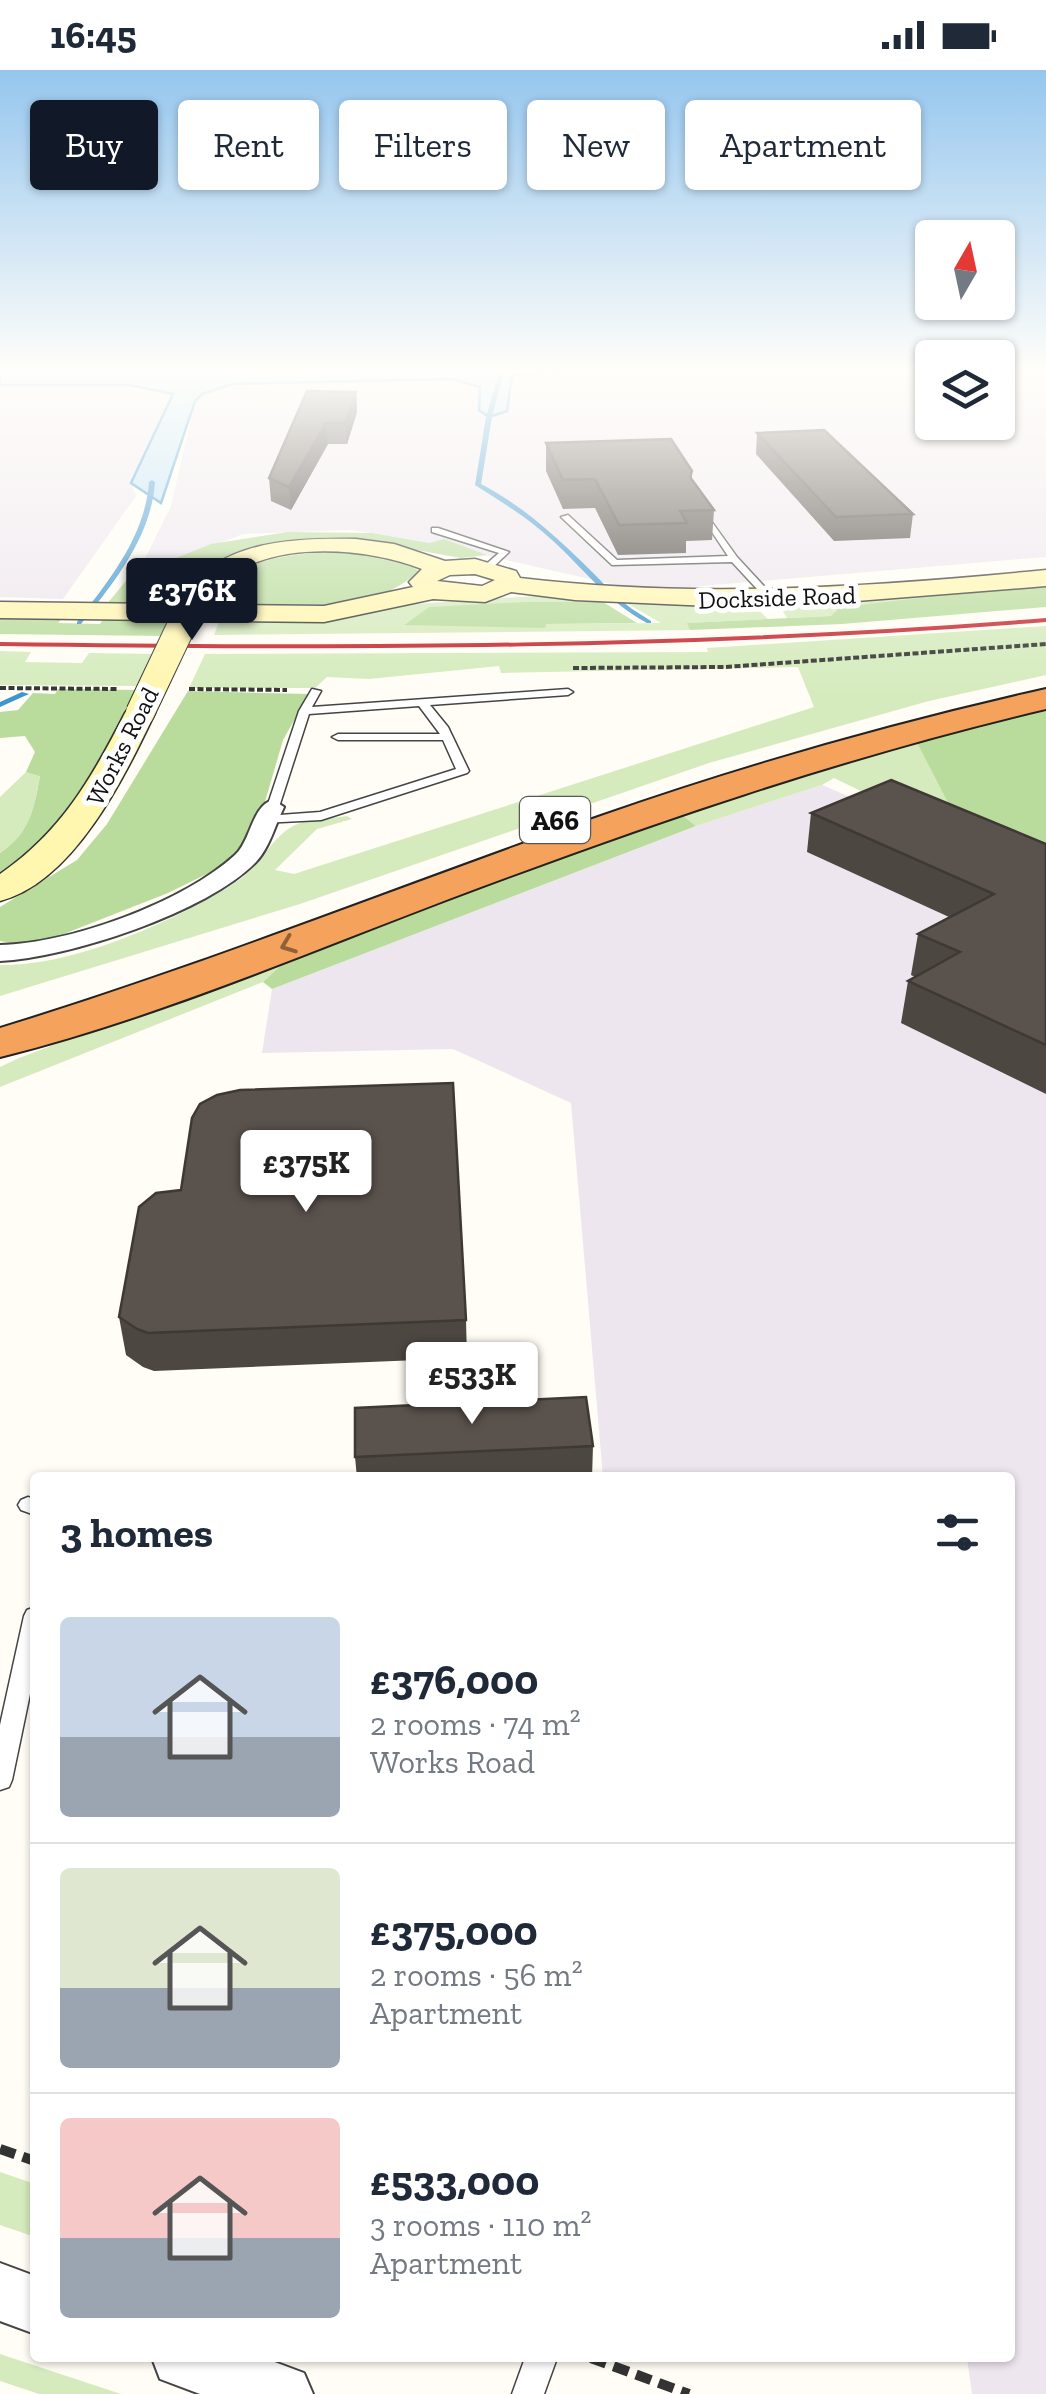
<!DOCTYPE html>
<meta charset="utf-8">
<style>
body{margin:0;font-family:"Zilla Slab",serif;background:#f2f2f3;color:#1f2937;height:100vh;display:flex;flex-direction:column;font-size:38px;white-space:nowrap}
*{box-sizing:border-box;margin:0}
p{font-size:32px;color:#747a83}
.icon{flex:none;width:55px;height:55px;fill:none;stroke:currentColor;stroke-width:2;stroke-linecap:round;stroke-linejoin:round}
.map{position:relative;flex:1;overflow:hidden}
.details{position:absolute;left:30px;top:1402px;width:985px;height:890px;display:flex;flex-direction:column;background:#fff;border-radius:10px;box-shadow:0 2px 8px #0004}
.details>*{flex:none}
.banner{position:absolute;left:30px;top:30px;width:988px;height:90px;display:flex;gap:20px}
.needle{width:65px;rotate:9deg}
.controls{position:absolute;left:915px;top:150px;display:grid;gap:20px}
.controls a{display:grid;place-items:center;width:100px;height:100px;border-radius:10px;background:#fff;box-shadow:0 2px 8px #0004;font-size:50px}
.price{position:absolute;translate:-50% -85px;padding:0 22px;border-radius:10px;background:#fff;color:#222;font-size:32px;line-height:65px;filter:drop-shadow(0 2px 5px #0008)}
.price::after{content:'';position:absolute;left:50%;top:60px;width:30px;height:22px;margin-left:-15px;background:inherit;clip-path:polygon(0 0,100% 0,50% 100%)}
.price.current{background:#111827;color:#fff}
ul{padding:0;list-style:none}
li{display:flex;align-items:center;gap:30px;height:250px;padding:0 30px}
li+li{border-top:2px solid #e0e1e3}
li span{display:grid;place-items:center;flex:none;width:280px;height:200px;border-radius:10px;color:#555}
li>.icon{margin-inline-start:auto}
span .icon{width:120px;height:120px;fill:#fffc;stroke-width:1}
li b{font-size:42px}
h2{display:flex;justify-content:space-between;align-items:center;height:120px;padding:0 30px;font-size:42px}
.pill{padding:0 35px;border-radius:10px;background:#fff;box-shadow:0 2px 8px #0004;font-size:35px;line-height:90px}
.pill.current{background:#111827;color:#fff}
.status{display:flex;justify-content:space-between;align-items:center;height:70px;padding:0 50px;background:#fff;direction:ltr}
.status svg{height:28px;fill:currentColor}
.map>svg:first-child{display:block}
</style>
<div class="status"><b>16:45</b><svg viewBox="0 0 49 12"><path d="M0 12V9h3v3zM5 12V6h3v6zM10 12V3h3v9zM15 12V0h3v12zM26 1h20v11H26zM47 4h2v5h-2z"/></svg></div>
<div class="map">
<svg width="1046" height="2324" viewBox="0 0 1046 2324">
<rect width="100%" height="100%" fill="#fffdf5"/>
<path fill="#eee6ef" d="M597,300H932V352H998V300H1046V487L643,521L421,471L352,460L243,464L137,505L171,436L195,331L202,324L232,314L451,309L480,317L479,340L507,341L512,305Z
M0,315H130L174,324L131,413L136,426L63,529L0,527Z
M822,715L1046,809V2324H972L967,2288H1010V1408L603,1407L571,1033L453,979L262,983L272,919L696,756Z"/>
<path fill="#d5ebbd" d="M990,519L977,524L840,537L831,546L787,548L780,536Z
M536,526L603,532L430,537L405,554L544,557L545,554L661,553L623,531L752,534L768,549L688,553L690,560L214,565L220,549L330,548L413,534Z
M1046,556V605L929,631L709,693L300,834L0,926V895C75,896 176,851 239,810C259,797 272,767 293,756C307,748 331,749 347,746L352,749L317,759L275,800L294,804L814,637L798,597L501,603L499,596L369,609L327,607L315,618H189L205,584L708,582L707,578Z
M0,581L31,582L25,592L82,593L89,583L158,584L142,616L0,615Z
M916,671L949,735L900,740L834,708L822,715L696,756L681,744Z
M26,702L40,705C34,739 30,763 0,783V727Z
M291,886L263,912L0,1017V997L19,988Z
M0,2102L35,2114V2167L0,2155Z
M0,2284L121,2324H39L0,2311Z"/>
<path fill="#b9dc9c" d="M288,462L372,463L430,473L444,469L487,485L461,488L372,472L218,493L204,501L178,536L106,535L145,488L174,489L211,474Z
M335,482C362,483 396,484 419,501C369,548 285,537 222,537C226,528 230,515 235,507C253,486 309,483 335,482Z
M1046,514V537L842,554L690,560L687,553L831,546L840,537Z
M526,532H603L637,553L546,554L545,558L404,555L429,537Z
M0,544L65,545L58,553L100,554L105,546L177,547L167,566L0,564Z
M58,619L138,620L79,743L0,805V783C30,763 34,739 40,706L26,702L35,682L25,666L0,668V642L18,640L33,623L55,624Z
M188,621L309,624L283,670L260,749L229,793L168,823L56,867L17,874L0,871V837L77,790L107,754Z
M1046,639V779L949,735L916,671Z
M681,744L696,756L272,919L263,912L291,886Z"/>
<path fill="#b9e0f7" stroke="#3f96cf" stroke-width="2.5" d="M0,300H597L512,305L507,341L489,347L479,340L480,317L451,309L232,314L202,324L195,331L161,433L131,413L173,324L130,315H0Z"/>
<g fill="none" stroke-linecap="round" stroke-linejoin="round">
<path fill="#3f96cf" fill-rule="evenodd" d="M500,300H504L492,347L481,414C535,442 576,486 618,528L632,539L651,551V553H647C609,533 583,498 552,470C528,448 502,432 475,415L486,347Z
M152,410L155,412C151,468 114,512 81,554H77V552C109,510 145,467 149,412Z
M22,622L29,624L0,637V632Z"/>
<defs>
<path id="lane" d="M698,441H704L737,487L775,528V532H769L732,492L612,495L561,447L568,445L617,490L728,486Z
M432,458H438L509,482L490,500H484V496L499,483L432,462Z
M312,619L321,621L312,637L568,619L573,622L568,625L430,635L448,657L469,701L467,703L321,750L262,753V747L266,746L320,742L456,699L443,670H338L332,667L338,664H440L419,636L309,644L279,737L269,740L267,737L299,641Z
M28,1427L35,1429V1445L21,1440L18,1435L21,1430Z
M35,1537V1600L12,1710L9,1717L0,1720V1655L24,1546L27,1540Z
M525,2288H557L544,2324H512Z"/>
<path id="street" d="M273,730L284,737C275,755 270,777 256,792C208,842 68,888 0,891V875C71,873 182,833 235,785C251,771 252,735 273,730Z
M0,2193L35,2206V2264L0,2251Z
M152,2288H264L304,2303L313,2324H200L160,2309Z"/>
<path id="secondary" d="M356,469L394,474L445,491L475,489L516,501L520,508C696,529 870,517 1046,500V516L844,532L710,536L575,530L511,522L485,532L433,529L324,552L0,548V532L324,536L413,517L409,512L422,499C358,474 248,468 205,530L196,533L183,525C221,470 294,468 356,469ZM475,504L495,510L482,516L437,511L450,505Z
M140,634L151,637L155,643C125,706 74,812 0,831V804C61,762 92,708 125,643L129,637Z"/>
<path id="highway" d="M1046,619V639C842,687 645,755 449,829C301,885 153,949 0,987V958C204,896 400,816 601,746C747,695 895,653 1046,619Z"/>
</defs>
<use href="#lane" stroke="#444" stroke-width="3"/>
<use href="#street" stroke="#444" stroke-width="4"/>
<use href="#secondary" stroke="#333" stroke-width="3"/>
<use href="#highway" stroke="#222" stroke-width="4"/>
<path stroke="#333" stroke-width="4" stroke-dasharray="6 2.5" stroke-linecap="butt" d="M573,598L725,597L1046,574
M0,618L117,619
M189,619L287,620"/>
<path stroke="#333" stroke-width="10" stroke-dasharray="16 8" stroke-linecap="butt" d="M0,2079L35,2091
M591,2288L689,2324"/>
<use href="#lane" fill="#fff" fill-rule="evenodd"/>
<use href="#street" fill="#fff" fill-rule="evenodd"/>
<use href="#secondary" fill="#fff6b0" fill-rule="evenodd"/>
<use href="#highway" fill="#f5a25d" fill-rule="evenodd"/>
<path stroke="#c4262e" stroke-width="4" d="M0,574C349,579 697,578 1046,550"/>
<defs>
<path id="secondary-bridge" d="M140,643L196,525"/>
</defs>
<use href="#secondary-bridge" stroke="#333" stroke-width="30" stroke-linecap="butt"/>
<use href="#secondary-bridge" stroke="#fff6b0" stroke-width="28"/>
</g>
<path fill="#4d4742" d="M356,322L357,342L347,374H328L291,440L271,431L269,408Z
M757,363L913,444L910,468L834,471L756,384Z
M546,373L692,401V410L714,440L712,470L686,471V483L618,485L595,438L563,439L546,401Z
M811,743L1046,774V1024L901,953L908,911L915,907L911,905L918,864L949,847L807,782Z
M181,1120L466,1250L467,1288L154,1301L143,1297L126,1285L119,1247Z
M593,1376L592,1408H357L355,1387Z"/>
<path fill="#3f3936" d="M356,322L357,342L347,374L345,353Z
M326,353L328,374L291,440L289,417Z"/>
<path fill="#5a524d" stroke="#3f3936" stroke-width="2.5" d="M307,321L356,322L345,353H326L289,417L269,408Z
M824,360L913,444L836,447L757,363Z
M671,369L692,401L690,407L714,440L680,441L687,453L619,455L595,409L563,410L546,373Z
M891,710L1046,774V975L908,911L960,882L918,864L994,824L811,743Z
M453,1013L466,1250L148,1263L137,1259L119,1247L139,1137L156,1123L181,1120L192,1048L200,1034L217,1025L240,1020Z
M586,1327L593,1376L355,1387V1338Z"/>
<defs><path id="oneway-chevron" d="M-2-3.5L2.5 0L-2 3.5" fill="none" stroke-width="1.6" stroke-linecap="round" stroke-linejoin="round" transform="scale(2.5)"/></defs>
<use stroke="#8e613b" href="#oneway-chevron" transform="translate(288 875) rotate(159)"/>
<linearGradient id="sky" x2="0" y2="1"><stop stop-color="#95c6ee"/><stop offset="0.48" stop-color="#fffefa"/><stop offset="1" stop-color="#fffefa" stop-opacity="0"/></linearGradient>
<rect width="1046" height="625" fill="url(#sky)"/>
<g text-anchor="middle" dominant-baseline="central" stroke-width="10" stroke-linejoin="round" paint-order="stroke">
<g font-size="25" fill="#111" stroke="#fff">
<text transform="translate(777 527) rotate(-2)">Dockside Road</text>
<text transform="translate(122 676) rotate(-63)">Works Road</text>
</g>
<rect fill="#fff" stroke="#585858" stroke-width="2.5" x="520" y="727" width="70" height="46" rx="8"/>
<g font-size="28" font-weight="bold" fill="#111">
<text x="555" y="750">A66</text>
</g>
</g>
</svg>
<div class="controls">
<a><svg class="needle" viewBox="-14 -14 28 28"><path d="M0-13l5 13h-10z" fill="#e53935"/><path d="M0 13l5-13h-10z" fill="#747a83"/></svg></a>
<a><svg class="icon" aria-label="layers" viewBox="0 0 24 24"><path d="M12 4l9 5-9 5-9-5zM3 14l9 5 9-5"/></svg></a>
</div>
<b class="price current" style="left:192px;top:573px">£376K</b>
<b class="price" style="left:306px;top:1145px">£375K</b>
<b class="price" style="left:472px;top:1357px">£533K</b>
<div class="banner">
<a class="pill current">Buy</a>
<a class="pill">Rent</a>
<a class="pill">Filters</a>
<a class="pill">New</a>
<a class="pill">Apartment</a>
</div>
<section class="details">
<h2>3 homes<svg class="icon" aria-label="filters" viewBox="0 0 24 24"><path d="M4 7h16M4 17h16"/><circle cx="9" cy="7" r="2"/><circle cx="15" cy="17" r="2"/></svg></h2>
<ul>
<li><span style="background:linear-gradient(#c9d6e8 60%,#9aa5b1 0)"><svg class="icon" aria-label="home" viewBox="0 0 24 24"><path d="M3 11l9-7 9 7M6 9v11h12V9"/></svg></span><div><b>£376,000</b><p>2 rooms · 74 m²</p><p>Works Road</p></div></li>
<li><span style="background:linear-gradient(#dfe7d0 60%,#9aa5b1 0)"><svg class="icon" aria-label="home" viewBox="0 0 24 24"><path d="M3 11l9-7 9 7M6 9v11h12V9"/></svg></span><div><b>£375,000</b><p>2 rooms · 56 m²</p><p>Apartment</p></div></li>
<li><span style="background:linear-gradient(#f6c9c9 60%,#9aa5b1 0)"><svg class="icon" aria-label="home" viewBox="0 0 24 24"><path d="M3 11l9-7 9 7M6 9v11h12V9"/></svg></span><div><b>£533,000</b><p>3 rooms · 110 m²</p><p>Apartment</p></div></li>
</ul>
</section>
</div>
